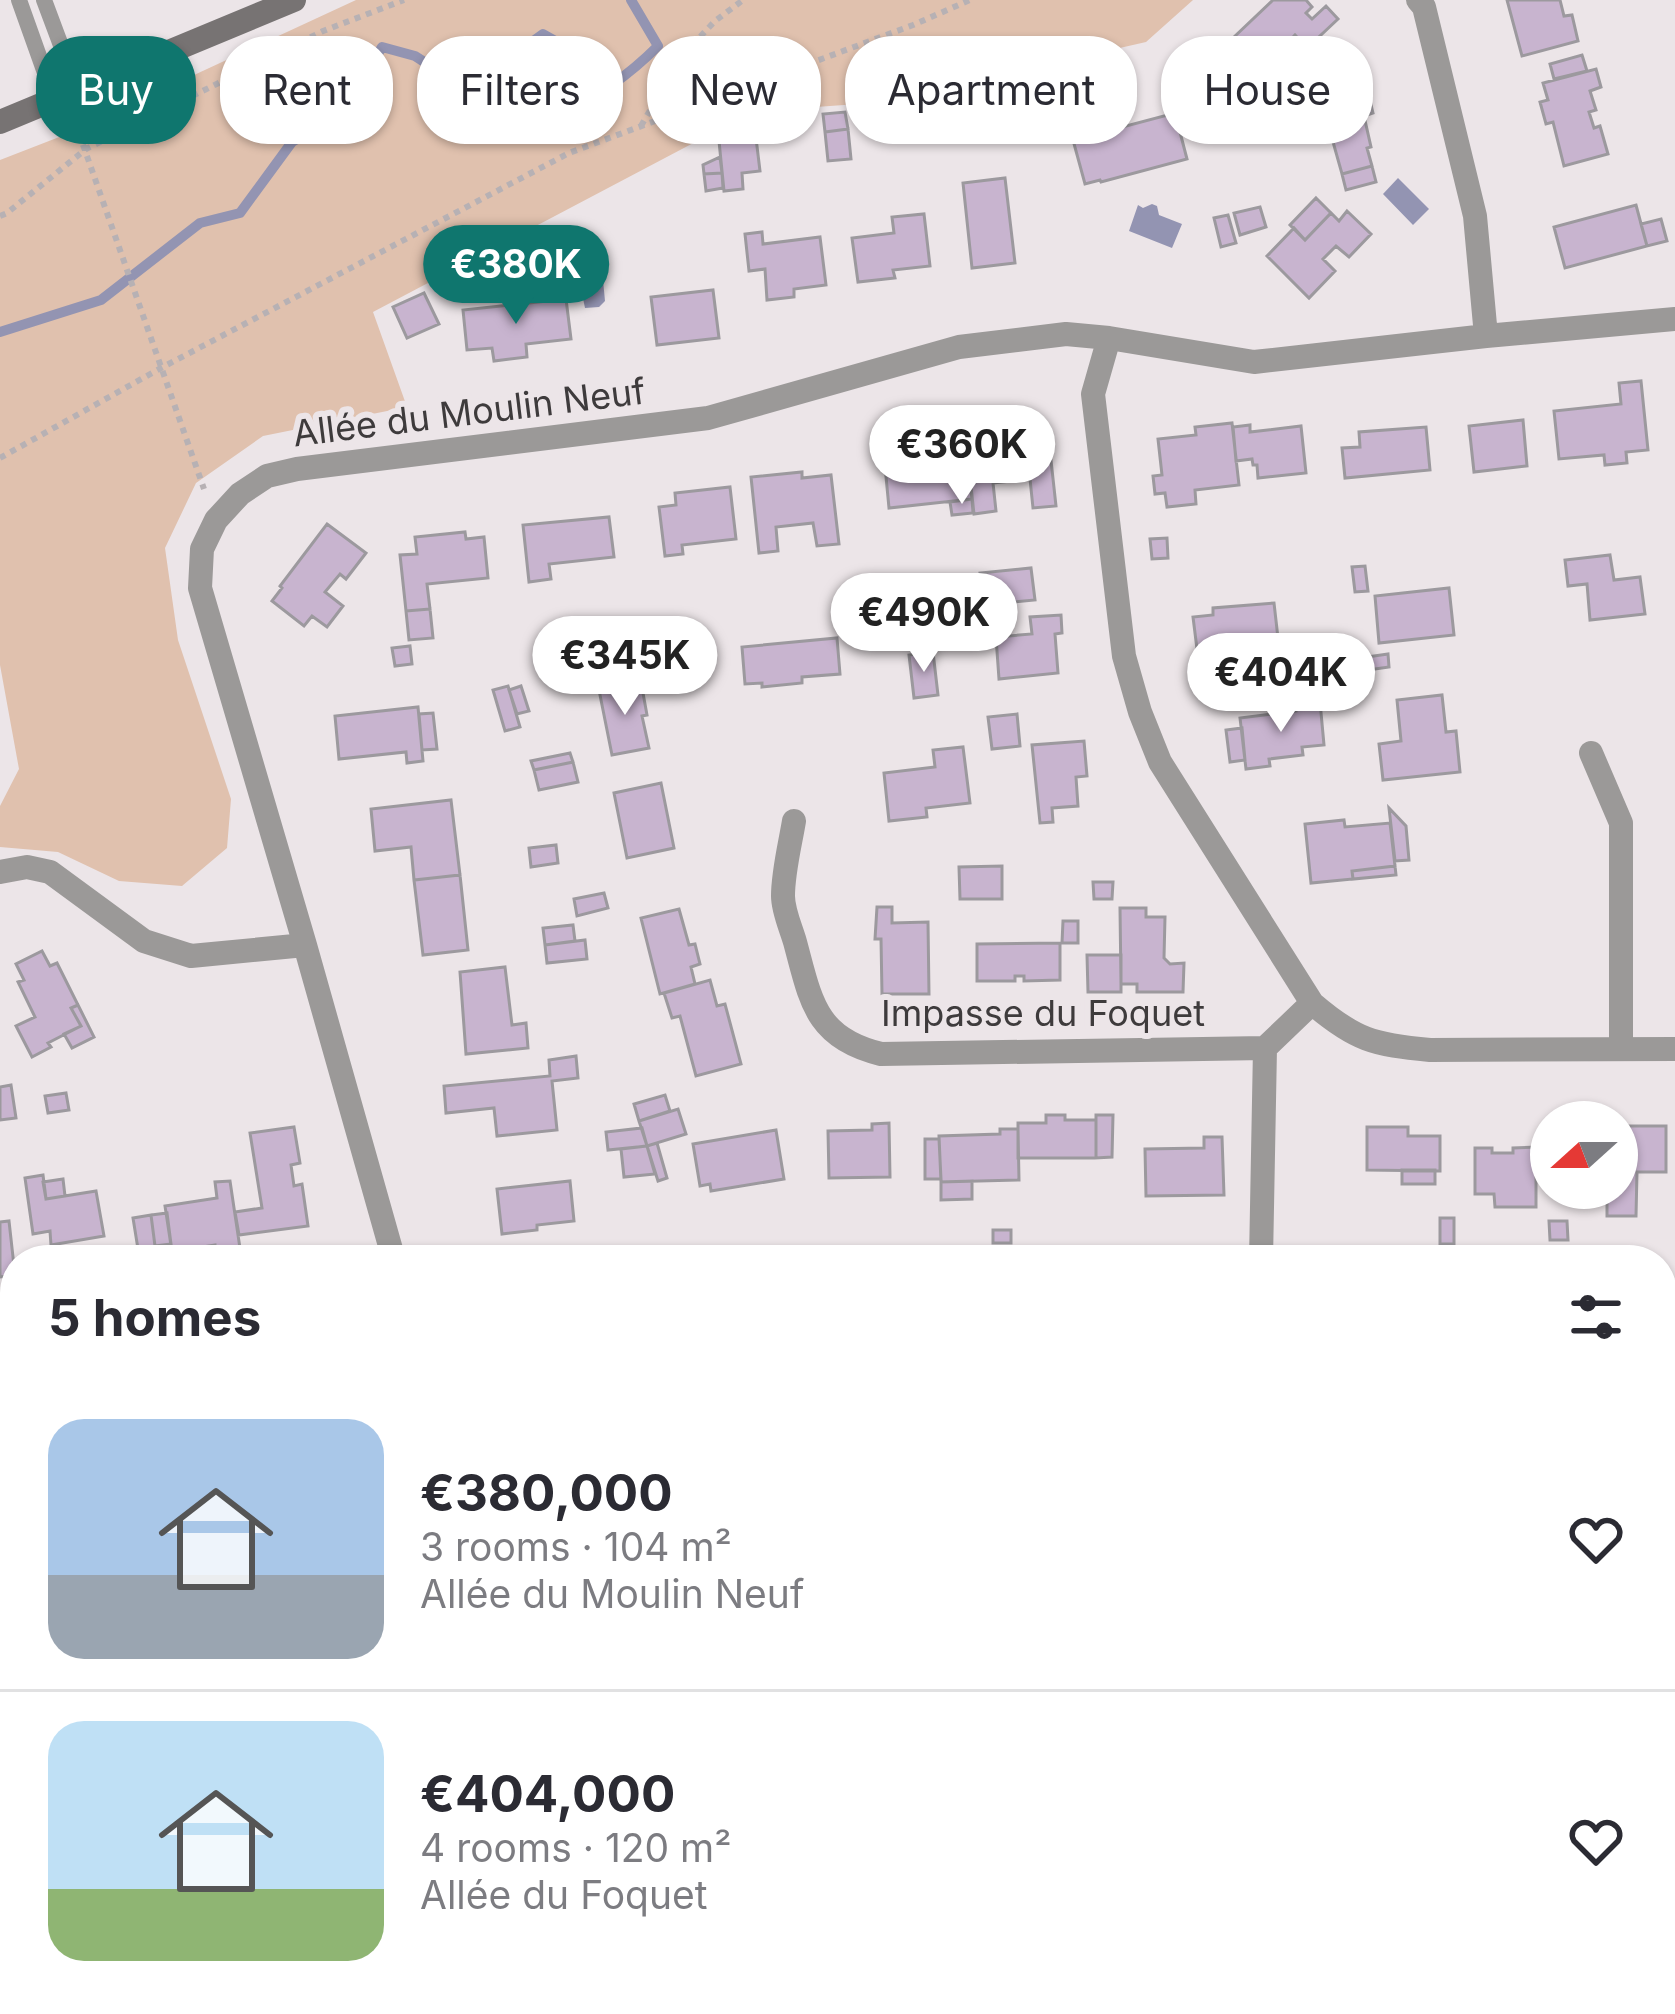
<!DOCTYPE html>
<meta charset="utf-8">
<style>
body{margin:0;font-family:Inter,sans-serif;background:#f7f7f7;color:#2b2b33;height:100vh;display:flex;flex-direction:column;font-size:45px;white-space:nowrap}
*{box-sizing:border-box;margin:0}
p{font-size:39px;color:#7c7c81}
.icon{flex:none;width:66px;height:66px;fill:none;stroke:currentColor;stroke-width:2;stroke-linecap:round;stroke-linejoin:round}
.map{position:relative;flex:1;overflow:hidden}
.panel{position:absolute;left:0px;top:1245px;width:1677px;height:771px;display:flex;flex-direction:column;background:#fff;border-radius:48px 48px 0 0;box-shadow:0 3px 9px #0004}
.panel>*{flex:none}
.hud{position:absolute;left:36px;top:36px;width:1605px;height:108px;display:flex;gap:24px}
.needle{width:78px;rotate:249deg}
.buttons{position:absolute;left:1530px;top:1101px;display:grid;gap:24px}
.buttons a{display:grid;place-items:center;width:108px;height:108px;border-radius:50%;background:#fff;box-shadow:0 3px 9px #0004;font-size:60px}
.price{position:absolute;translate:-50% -102px;padding:0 27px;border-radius:42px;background:#fff;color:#222;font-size:39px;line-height:78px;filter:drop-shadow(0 3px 6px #0008)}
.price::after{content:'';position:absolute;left:50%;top:72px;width:36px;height:27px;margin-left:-18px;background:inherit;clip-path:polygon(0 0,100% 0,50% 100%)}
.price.selected{background:#0f766e;color:#fff}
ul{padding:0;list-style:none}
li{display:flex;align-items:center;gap:36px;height:300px;padding:0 48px}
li+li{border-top:3px solid #e1e1e2}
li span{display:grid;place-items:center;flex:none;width:336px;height:240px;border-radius:36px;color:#555}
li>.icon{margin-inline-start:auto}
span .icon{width:144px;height:144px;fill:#fffc;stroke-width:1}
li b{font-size:51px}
h2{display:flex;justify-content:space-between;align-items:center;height:144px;padding:0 48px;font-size:51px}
.tag{padding:0 42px;border-radius:48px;background:#fff;box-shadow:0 3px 9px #0004;font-size:42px;line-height:108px}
.tag.selected{background:#0f766e;color:#fff}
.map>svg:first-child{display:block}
</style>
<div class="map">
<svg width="1675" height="2014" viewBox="0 0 1675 2014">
<rect width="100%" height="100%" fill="#ece5e8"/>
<path fill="#e0c1ae" d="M356,0H1193L1146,42L1032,68L1026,92L802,108L718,130L373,312L407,407L263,436L196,483L165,548L178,640L231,799L227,848L182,886L119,881L58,852L0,847V806L19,769L0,665V160L67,134Z"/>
<path fill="#9394b2" d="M1398,178L1429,209L1413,225L1383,194Z
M1152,204L1157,206L1159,215L1182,224L1172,248L1129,231L1138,205L1143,208Z
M596,257L601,259L605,301L599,307L585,308L579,279L559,278L557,265L560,260Z"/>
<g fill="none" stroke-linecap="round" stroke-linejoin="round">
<path stroke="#9394b2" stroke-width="10" d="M0,332L101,300L200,223L240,213L292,142L344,111L382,47L415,56L446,76L495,69L543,34L559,43L561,105C590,108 638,66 658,46L631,0"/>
</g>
<path fill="#c8b4cf" stroke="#9c999e" stroke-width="3" d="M1273,0H1306L1312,7L1306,13L1312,19L1326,6L1338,19L1307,48L1295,35L1282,49L1277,43L1256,62L1234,37Z
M1507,0H1560L1564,16L1572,15L1578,41L1522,56Z
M1582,55L1587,71L1554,79L1550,64Z
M1596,69L1601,87L1590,91L1596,110L1589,112L1594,128L1600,126L1608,154L1564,166L1553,122L1546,124L1540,102L1548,100L1543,83Z
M1365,80L1373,113L1364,116L1371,147L1367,148L1372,166L1342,174L1319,92Z
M926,103L928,122L910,124L907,105Z
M845,112L848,129L825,132L823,114Z
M1175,113L1187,159L1101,182L1100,180L1085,184L1073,140Z
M848,129L851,159L828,161L825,132Z
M756,138L760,171L742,173L743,189L724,191L719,141Z
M720,157L722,173L704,174L703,165Z
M1372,166L1376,182L1346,190L1342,174Z
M722,173L723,188L706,191L704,174Z
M1005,178L1015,263L972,268L963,183Z
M1316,198L1331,213L1305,240L1290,225Z
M1636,205L1647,246L1565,268L1554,227Z
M1260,207L1266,227L1240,235L1234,213Z
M1347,211L1371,234L1349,257L1336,246L1323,259L1335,271L1309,298L1267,256L1294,228L1305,240L1331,213L1339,221Z
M924,214L930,266L893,270L895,278L858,282L852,238L894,233L892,217Z
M1228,215L1236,243L1221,247L1214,218Z
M1661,219L1667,241L1647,246L1641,224Z
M762,232L763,244L820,237L826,285L794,289V297L767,300L765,269L749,271L745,234Z
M713,290L719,338L657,345L651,297Z
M424,293L439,324L407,338L393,307Z
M566,299L571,339L526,344L527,357L494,361L492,348L467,350L463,310Z
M1641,381L1648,450L1626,452L1627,463L1605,465L1604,455L1559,459L1554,411L1621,404L1619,383Z
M1523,420L1527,466L1474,472L1469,426Z
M1232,423L1239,485L1195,490L1196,504L1167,507L1165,493L1155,494L1153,476L1162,475L1158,439L1196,435L1195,427Z
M1250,425V432L1301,426L1306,473L1258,478L1257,465H1253L1252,459L1236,461L1233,427Z
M1426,427L1430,470L1345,478L1342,448L1360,447L1359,432Z
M1048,433L1056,506L1033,508L1030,479L993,483L996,511L974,514L966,441Z
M952,458V467L968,465L972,499L889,508L885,466Z
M802,472V478L831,475L839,544L817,546L813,523L776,527L778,551L759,553L751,477Z
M730,487L736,539L682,545L683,554L665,556L659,507L676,505L675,493Z
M972,499L973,513L952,515L950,502Z
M609,517L614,557L549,564L551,579L529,582L523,525Z
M327,524L366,553L346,579L340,574L325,592L343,606L327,627L312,616L304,626L272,601L282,588L280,586Z
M465,532L466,539L484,537L488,578L427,584L430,609L406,611L400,555L417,554L415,537Z
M1167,538L1168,558L1152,559L1150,539Z
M1610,555L1614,580L1640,577L1645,614L1590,620L1587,584L1568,586L1565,560Z
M1365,566L1368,591L1355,592L1352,567Z
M1031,568L1035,600L983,605L980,573Z
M1449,588L1454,635L1379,643L1375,596Z
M1274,603L1279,647L1217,653V647L1197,649L1193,617L1213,615V608Z
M430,609L433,638L409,640L406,611Z
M1061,615L1062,633L1055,634L1058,673L999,679L996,637L1032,634L1030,617Z
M648,621L649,638L633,640L631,623Z
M837,638L840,674L802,677V683L762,687V683L745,684L742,647Z
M410,646L412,664L395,666L392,648Z
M933,652L938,695L914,698L909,655Z
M1388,654L1389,667L1361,671L1360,658Z
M1361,677L1363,696L1349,698L1347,678Z
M641,682L647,715L642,716L649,748L612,755L599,690Z
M508,686L520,727L505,731L493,690Z
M521,686L529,711L517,714L509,690Z
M1442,695L1446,732L1456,731L1460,772L1383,780L1379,744L1401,741L1397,700Z
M1320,702L1324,745L1302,747L1303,755L1269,759L1270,766L1246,769L1240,718L1296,711V705Z
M418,707L423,761L407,763L406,752L339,759L335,716Z
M433,713L437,749L422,750L419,714Z
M1017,714L1020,746L992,749L988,717Z
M1242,728L1245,760L1230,762L1226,730Z
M1084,741L1087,776L1076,777L1078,806L1052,808L1053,822L1040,823L1032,745Z
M963,747L970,803L926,808L927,817L889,821L884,773L935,767L933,750Z
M570,753L573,762L534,770L531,761Z
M573,762L578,782L539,790L534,770Z
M661,783L674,848L627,858L614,793Z
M451,800L460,875L414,880L411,847L375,851L371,809Z
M1389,808L1406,826L1409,860L1395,861Z
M1344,820L1345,827L1390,823L1395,866L1352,871L1353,879L1311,883L1305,824Z
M556,845L558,863L531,867L529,848Z
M1002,866V899H960L959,867Z
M1395,866L1396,875L1353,879L1352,871Z
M460,875L468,950L423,955L414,880Z
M1093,882H1113L1112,899H1094Z
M604,893L608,908L577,916L574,899Z
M877,907H892V923L928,922L929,994H882L881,939H875Z
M1120,908H1146V917H1165L1164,958L1170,964L1184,963L1183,992H1137V984H1121Z
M679,909L689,945L695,944L700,964L691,967L695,984L660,994L641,918Z
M1063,921H1078V943H1062Z
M573,925L575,941L545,945L543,928Z
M585,940L587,959L547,963L545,945Z
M1060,943V980L1024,981V976H1015V981H977V944Z
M42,951L50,966L57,963L78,1005L71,1008L81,1026L48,1043L51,1047L32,1057L16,1026L35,1017L18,982L24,980L16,964Z
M1087,955H1121V992H1088Z
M505,967L512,1025L526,1023L528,1048L466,1054L460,972Z
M710,980L717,1006L725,1004L741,1064L696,1076L680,1016L672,1018L664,993Z
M78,1005L94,1037L72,1048L64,1034L81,1026L71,1008Z
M576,1056L578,1078L552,1081L557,1130L497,1136L494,1108L446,1113L444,1086L550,1076L549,1060Z
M11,1085L16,1118L0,1120V1087Z
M66,1093L69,1110L48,1113L45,1096Z
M665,1095L670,1111L639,1121L634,1104Z
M678,1109L686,1134L647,1146L639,1121Z
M1046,1115H1065V1120H1096V1158H1018V1123H1046Z
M1096,1115H1113L1112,1157L1096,1158Z
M889,1123L890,1177L829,1178L828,1131L872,1130V1124Z
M1617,1126H1666V1172H1637L1636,1216H1607V1188H1617Z
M294,1127L300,1163L291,1165L294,1186L302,1184L308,1226L239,1235L235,1212L262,1208L250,1133Z
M1367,1127H1408V1136H1440V1171L1367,1170Z
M642,1128L647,1146L608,1150L606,1132Z
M1000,1129H1018L1019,1180L941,1182L939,1136L1000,1134Z
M776,1130L784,1179L711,1191L710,1184L700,1186L693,1144Z
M1204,1137H1222L1224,1195L1146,1196L1145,1149L1204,1148Z
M925,1139H939L941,1179H925Z
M657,1143L667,1178L658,1181L647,1146Z
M647,1146L655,1174L624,1177L621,1149Z
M1536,1147V1207H1495L1494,1194H1475V1148H1492V1153H1513V1148Z
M1402,1170H1435V1184H1402Z
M43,1175L46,1199L96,1191L104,1236L51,1245L50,1231L33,1234L25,1178Z
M63,1179L65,1196L46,1199L43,1182Z
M230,1181L241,1255L216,1259L215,1245L172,1252L165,1206L217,1198L215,1182Z
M570,1181L574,1221L537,1225V1230L502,1234L497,1189Z
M972,1181V1199L941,1200V1182Z
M167,1213L171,1244L155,1246L151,1215Z
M151,1215L155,1246L138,1249L133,1218Z
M1440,1218H1454V1244H1440Z
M9,1221L15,1275L0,1277V1222Z
M1549,1221H1567L1568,1240H1550Z
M993,1230H1011V1243H993Z
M15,1441V1519L0,1522V1445Z
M477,2001H542L541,2006L530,2011L520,2004L498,2001V2006L476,2003Z
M653,2001H694L690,2009L709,2014H647Z
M1366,2001H1455L1476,2011L1474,2014H1375L1362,2009Z"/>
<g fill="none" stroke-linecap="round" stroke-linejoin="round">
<path stroke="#b7b1b4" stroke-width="6" stroke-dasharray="6 6" stroke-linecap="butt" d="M75,122L204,489
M641,126L680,58L715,21L743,0
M0,216L7,213L86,149L323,31L404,0
M0,458L161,368L569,153L913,25L970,0"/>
<path stroke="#9b9998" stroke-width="16" d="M19,0L55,101
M44,0L78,91"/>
<path stroke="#9b9998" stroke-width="24" d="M1418,0L1424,7L1475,216L1486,336
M1109,338L1093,394L1124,656L1140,712L1160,762L1312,1003C1355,1040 1374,1045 1430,1050L1675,1049
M1591,753L1621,823V1048
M794,821C790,845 783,872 783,896C783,911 791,928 795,942C811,1001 815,1038 881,1054L1265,1048
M0,872L27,867L50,872L144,941L191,956L305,945
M394,1260L305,945L200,588L202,549L216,520L240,494L267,476L297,469L708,418L959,347L1066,334L1109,338L1254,362L1486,336L1675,319
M1261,1260L1265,1048L1312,1003
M1662,1291H1675
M0,1357L15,1355
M1662,1605L1675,1604
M1662,1773L1675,1778
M0,1894L15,1956
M26,2001L29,2014
M908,2001L938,2014
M1119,2001L1151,2014
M988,2014L992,2001"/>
<path stroke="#777373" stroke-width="24" d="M0,122L294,0"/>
</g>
<g text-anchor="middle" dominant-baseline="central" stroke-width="12" stroke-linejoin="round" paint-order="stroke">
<g font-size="36" fill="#3e3b3c" stroke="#ece5e8">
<text transform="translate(469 412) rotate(-7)">Allée du Moulin Neuf</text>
<text x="1043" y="1013">Impasse du Foquet</text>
</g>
</g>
</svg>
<div class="buttons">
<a><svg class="needle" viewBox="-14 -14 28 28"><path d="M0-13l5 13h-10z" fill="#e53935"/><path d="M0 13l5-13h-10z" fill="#7c7c81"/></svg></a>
</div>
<b class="price selected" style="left:516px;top:327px">€380K</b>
<b class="price" style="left:962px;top:507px">€360K</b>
<b class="price" style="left:924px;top:675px">€490K</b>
<b class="price" style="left:625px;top:718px">€345K</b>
<b class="price" style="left:1281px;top:735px">€404K</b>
<div class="hud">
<a class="tag selected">Buy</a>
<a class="tag">Rent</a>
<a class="tag">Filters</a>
<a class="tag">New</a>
<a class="tag">Apartment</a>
<a class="tag">House</a>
</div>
<section class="panel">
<h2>5 homes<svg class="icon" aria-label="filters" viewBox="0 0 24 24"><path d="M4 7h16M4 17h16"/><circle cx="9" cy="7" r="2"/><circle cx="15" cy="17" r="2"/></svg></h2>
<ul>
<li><span style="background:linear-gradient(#a9c7e8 65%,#9aa5b1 0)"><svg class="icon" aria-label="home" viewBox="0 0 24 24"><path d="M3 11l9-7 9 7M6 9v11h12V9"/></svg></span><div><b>€380,000</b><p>3 rooms · 104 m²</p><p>Allée du Moulin Neuf</p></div><svg class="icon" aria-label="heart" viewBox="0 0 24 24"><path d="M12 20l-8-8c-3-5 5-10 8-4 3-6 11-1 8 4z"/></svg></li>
<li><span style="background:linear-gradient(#bfe0f5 70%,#8fb573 0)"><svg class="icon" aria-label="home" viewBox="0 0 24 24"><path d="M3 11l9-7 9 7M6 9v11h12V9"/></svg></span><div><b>€404,000</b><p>4 rooms · 120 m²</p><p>Allée du Foquet</p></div><svg class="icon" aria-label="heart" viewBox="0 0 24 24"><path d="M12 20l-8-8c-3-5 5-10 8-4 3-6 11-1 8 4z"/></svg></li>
</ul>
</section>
</div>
